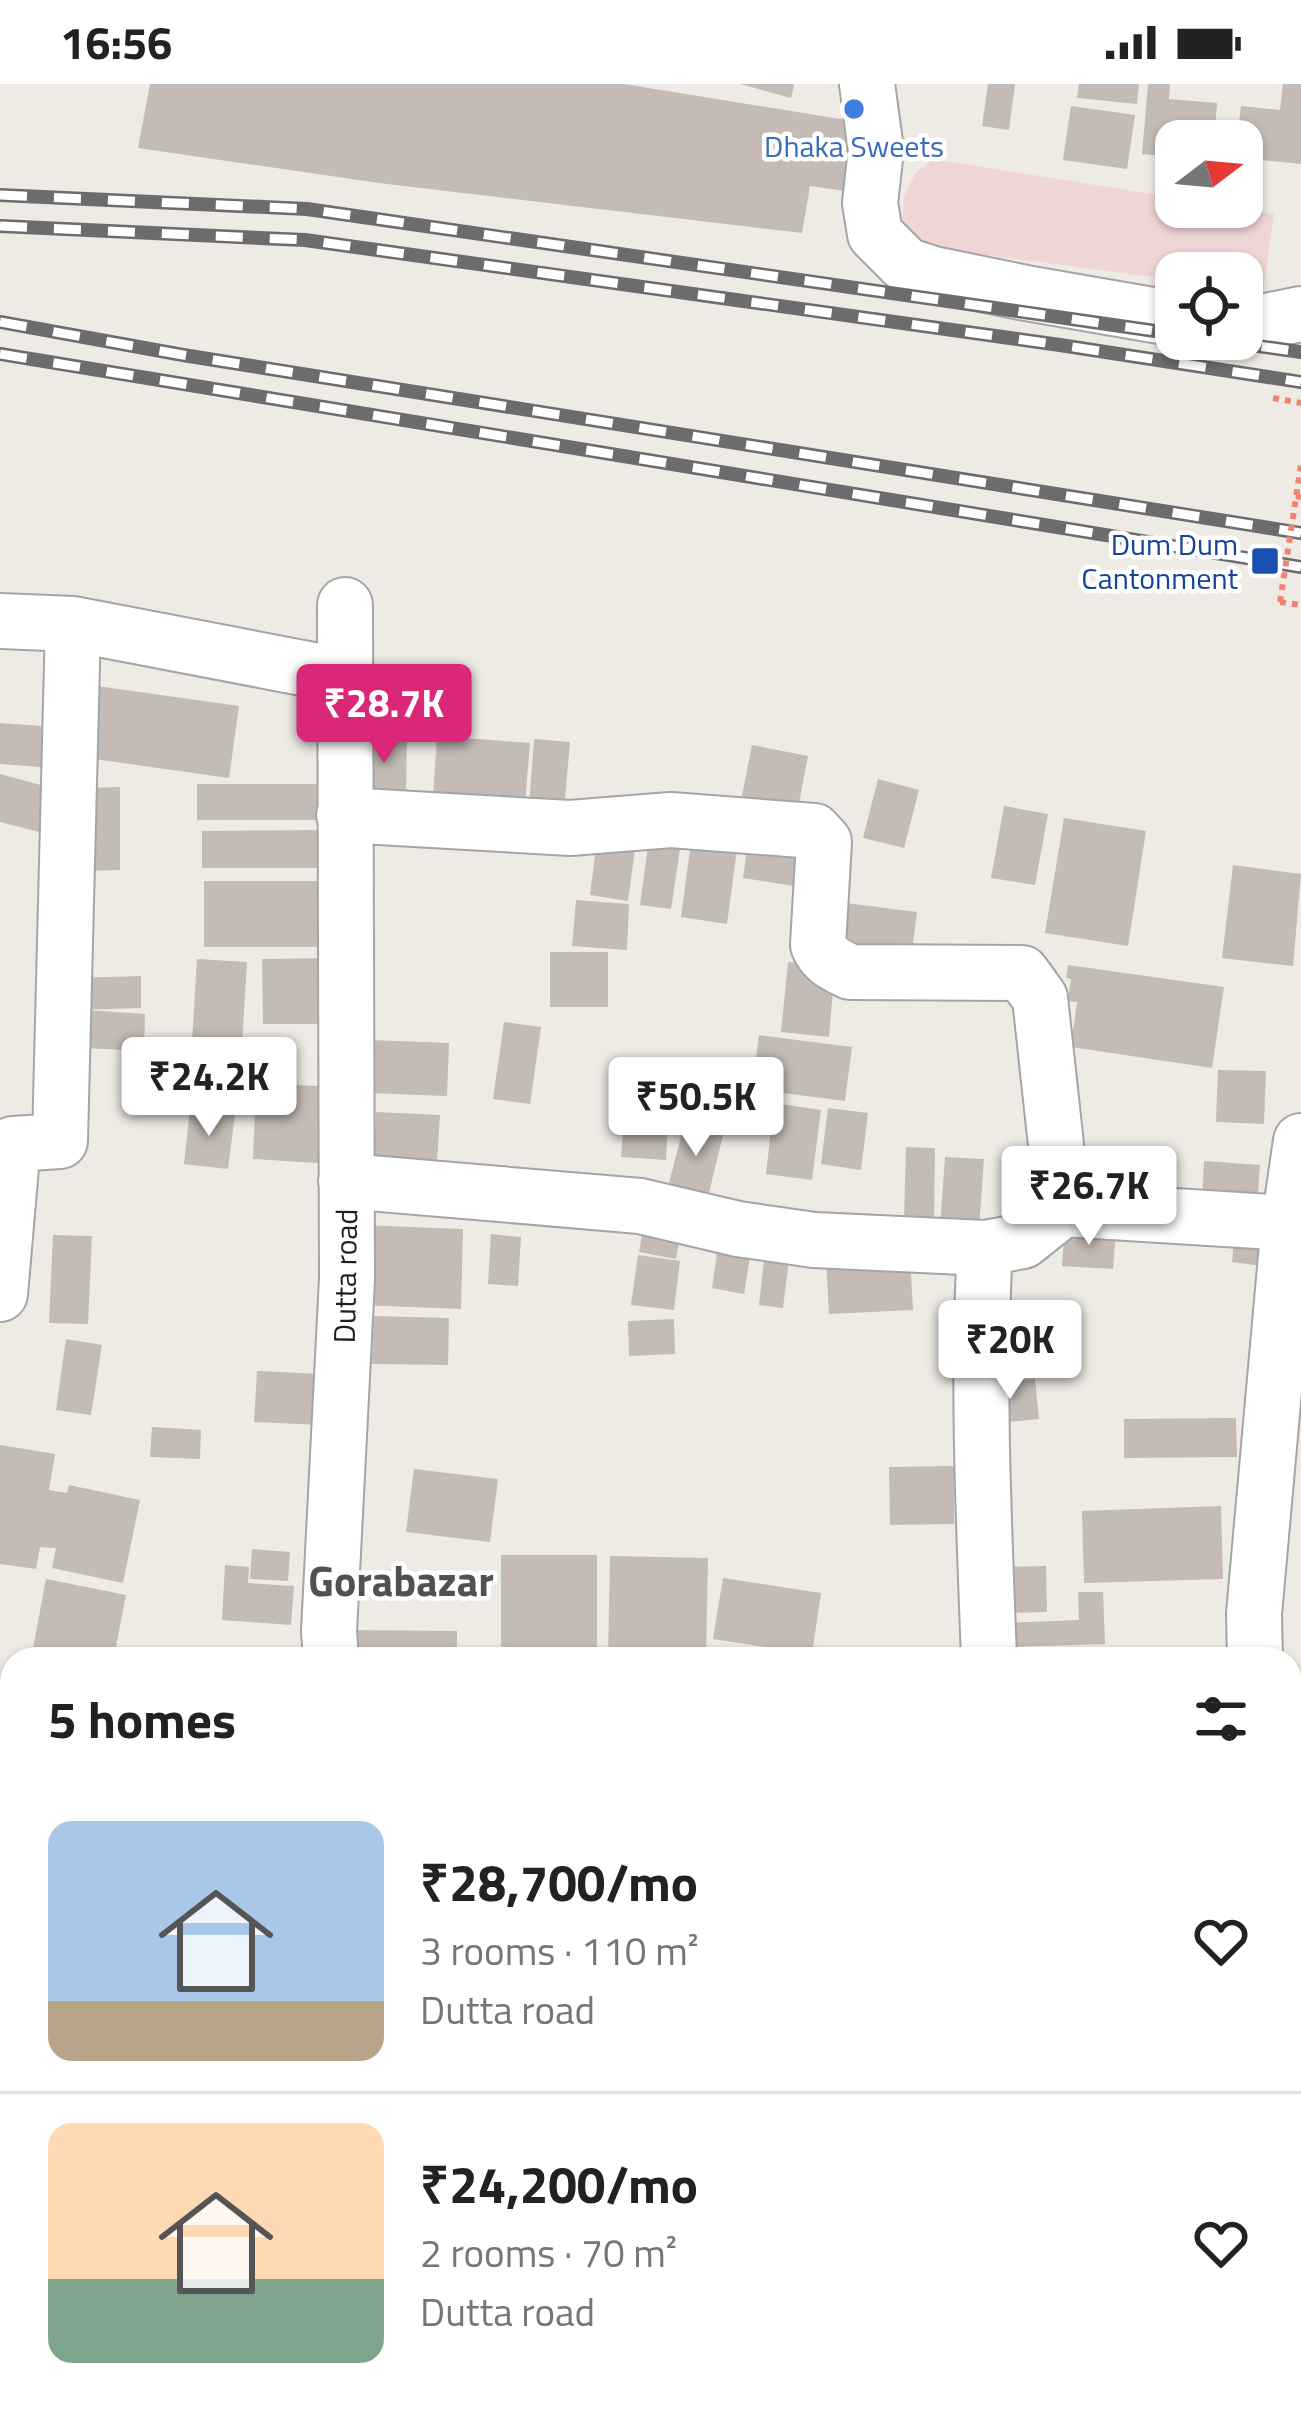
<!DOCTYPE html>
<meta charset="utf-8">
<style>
body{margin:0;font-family:"Titillium Web",sans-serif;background:#f2f2f2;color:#222;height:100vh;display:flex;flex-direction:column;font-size:45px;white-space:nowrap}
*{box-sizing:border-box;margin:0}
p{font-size:39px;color:#767676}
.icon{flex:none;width:66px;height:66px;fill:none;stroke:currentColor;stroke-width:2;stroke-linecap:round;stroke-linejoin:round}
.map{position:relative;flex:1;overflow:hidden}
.side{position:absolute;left:0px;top:1563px;width:1302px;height:768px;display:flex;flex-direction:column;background:#fff;border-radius:36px 36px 0 0;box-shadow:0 3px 9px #0004}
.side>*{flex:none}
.needle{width:78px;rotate:74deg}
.fabs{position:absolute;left:1155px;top:36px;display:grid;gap:24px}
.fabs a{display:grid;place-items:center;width:108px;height:108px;border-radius:24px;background:#fff;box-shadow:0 3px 9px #0004;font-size:60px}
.price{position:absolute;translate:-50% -102px;padding:0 27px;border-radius:12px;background:#fff;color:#222;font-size:39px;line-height:78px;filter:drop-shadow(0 3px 6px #0008)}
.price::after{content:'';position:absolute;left:50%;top:72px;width:36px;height:27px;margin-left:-18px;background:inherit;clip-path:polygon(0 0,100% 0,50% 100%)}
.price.selected{background:#db2777;color:#fff}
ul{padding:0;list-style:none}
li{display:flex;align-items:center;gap:36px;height:300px;padding:0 48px}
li+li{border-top:3px solid #e0e0e0}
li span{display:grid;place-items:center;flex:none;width:336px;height:240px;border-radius:24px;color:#555}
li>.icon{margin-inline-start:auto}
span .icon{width:144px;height:144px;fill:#fffc;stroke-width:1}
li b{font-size:51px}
h2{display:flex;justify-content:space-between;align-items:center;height:144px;padding:0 48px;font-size:51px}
.status{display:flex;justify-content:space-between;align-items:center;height:84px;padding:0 60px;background:#fff;direction:ltr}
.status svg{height:33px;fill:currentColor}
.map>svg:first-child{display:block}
</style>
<div class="status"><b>16:56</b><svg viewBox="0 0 49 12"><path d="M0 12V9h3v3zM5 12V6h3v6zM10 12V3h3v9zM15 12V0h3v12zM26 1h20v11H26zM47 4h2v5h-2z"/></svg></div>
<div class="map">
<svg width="1301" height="2331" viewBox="0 0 1301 2331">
<rect width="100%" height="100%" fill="#eeebe4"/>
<path fill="#efd6d4" d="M933,75L1176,114V123H1231L1274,130L1263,208L1242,205V189H1176V196L901,160L904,112L915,90Z"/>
<path fill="#c3bbb4" d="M150,0H624L859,38L852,108L810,102L802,149L379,99L138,64Z
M740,0H794L791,14Z
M988,0H1015L1009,46L982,42Z
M1079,0H1139L1137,20L1077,14Z
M1148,0H1170L1169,15L1217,19L1214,57H1176V73L1142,70Z
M1283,0H1301V80L1242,74V57H1237L1241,22L1280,26Z
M1071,22L1135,31L1127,85L1063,76Z
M90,601L239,622L229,694L80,673Z
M0,639L56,643L54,684L0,680Z
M361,646L407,648L406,717L360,715Z
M437,652L530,659L525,720L433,713Z
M534,655L570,658L564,726L529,723Z
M752,661L808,672L797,729L741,717Z
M0,690L63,707L51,751L0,738Z
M878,695L919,706L904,764L863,754Z
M197,700H324V736H197Z
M120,703V786L81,787L80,704Z
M1004,722L1048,730L1035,801L991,794Z
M1064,734L1146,747L1128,862L1045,849Z
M323,746V784H202V747Z
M598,747L637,751L628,817L590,811Z
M650,747L682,752L671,825L640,821Z
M692,751L738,758L727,840L681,833Z
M748,757L813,767L808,804L743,794Z
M1233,781L1301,790L1293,882L1222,874Z
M204,797H332V863H204Z
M576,816L629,820L627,866L572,862Z
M838,818L917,828L911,875L833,862Z
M550,868H608V923H550Z
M335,874V940H263L262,875Z
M197,875L247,878L242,960L192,957Z
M788,878L835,882L829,953L781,948Z
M1068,881L1224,903L1212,984L1071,963L1077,918L1068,917L1071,895L1066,894Z
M141,892V924L75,926L74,894Z
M85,926L145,930L144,967L84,964Z
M504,938L541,943L530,1020L493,1015Z
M759,951L852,963L845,1017L752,1005Z
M369,956L449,959L447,1012L368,1009Z
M1218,986L1266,987L1264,1040L1216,1038Z
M256,999L337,1003L333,1080L253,1075Z
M774,1019L821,1026L812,1096L766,1090Z
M828,1024L868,1029L861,1086L821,1080Z
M190,1025L235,1030L228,1085L184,1080Z
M376,1028L440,1031L437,1077L374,1073Z
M624,1034L668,1037L666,1076L621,1073Z
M685,1037L724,1047L708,1113L668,1103Z
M906,1063L935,1064L934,1138L904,1137Z
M1073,1068L1138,1073L1134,1123L1069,1117Z
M945,1073L984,1075L979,1145L940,1143Z
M1204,1077L1260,1081L1257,1122L1202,1118Z
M646,1127L683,1137L676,1175L639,1168Z
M360,1141L463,1145L461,1225L357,1221Z
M1065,1143L1116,1146L1113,1185L1062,1182Z
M1235,1144L1275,1149L1271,1183L1232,1178Z
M720,1148L753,1154L744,1210L712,1204Z
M491,1150L521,1153L518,1202L488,1200Z
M53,1151L92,1152L88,1240L49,1239Z
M766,1157L791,1160L783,1224L759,1221Z
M638,1171L680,1177L674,1226L631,1221Z
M910,1171L913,1226L829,1230L826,1175Z
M373,1232L449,1234L448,1281L372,1280Z
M674,1235L675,1270L629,1272L628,1237Z
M66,1255L102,1261L91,1331L56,1326Z
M257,1287L324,1290L322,1341L254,1338Z
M1035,1295L1039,1335L985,1340L981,1300Z
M1236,1334L1237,1373L1124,1374V1335Z
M152,1343L201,1346L200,1375L150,1373Z
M0,1361L55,1370L49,1406L67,1409L69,1401L140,1416L123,1499L52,1484L56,1464L40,1463L36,1485L0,1480Z
M954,1382V1440L890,1441L889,1383Z
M414,1385L498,1395L490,1458L406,1448Z
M1221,1422L1223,1495L1084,1499L1082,1427Z
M252,1465L290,1468L288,1497L250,1495Z
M501,1471H597V1575H501Z
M610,1472L708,1474L706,1575H608Z
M225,1481L249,1483L248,1499L294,1502L291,1541L222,1536Z
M1046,1482L1047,1528L1001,1529L1000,1483Z
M723,1494L821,1509L812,1570L713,1555Z
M46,1495L126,1511L114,1573L96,1570L95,1575H31Z
M1078,1508H1103L1105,1560L1007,1563L1006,1539L1079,1536Z
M348,1546L457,1547V1575H348Z
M1290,1643H1301V1745H1290Z
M1290,1963L1301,1964V2010L1290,2009Z
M1290,2044L1301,2045V2081H1290Z
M0,2119L12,2120V2186L0,2185Z
M1301,2168V2254H1290V2169Z
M7,2198L12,2199V2319L0,2318Z
M35,2319H108L107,2331L35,2325Z
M121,2319H170L169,2331L120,2330Z
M175,2319H279L278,2331H174Z
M686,2319H777L776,2331H686Z
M798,2319H1000L999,2331H797Z"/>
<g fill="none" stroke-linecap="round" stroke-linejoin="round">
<defs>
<path id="minor" d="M867,0L876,66L870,119L875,150L906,181L933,190L1026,209L1176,235
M1242,242L1301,230
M0,537L73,540L344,592
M344,731L570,744L671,736L814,747L824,758L818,861C824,876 836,881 850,888L1022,889L1040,914L1063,1125L1289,1139
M346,1097L640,1122L738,1145L814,1156L985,1164L1023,1157L1063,1125
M985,1164C977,1301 984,1438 989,1575
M0,1210L13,1060L60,1057L73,540
M331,1575L329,1547L347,1195L345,521
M1255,1575L1254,1530L1289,1139L1301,1057
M1290,1776L1301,1777
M0,1796L12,1712
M1290,1926L1301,1927
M0,2010L12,2018
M1290,2130L1301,2132
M302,2331L303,2319
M567,2331L569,2319
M1216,2331V2319"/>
</defs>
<use href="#minor" stroke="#a5a5a5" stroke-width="58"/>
<path stroke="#f38271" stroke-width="6" stroke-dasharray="6 6" stroke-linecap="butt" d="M1273,314L1301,319
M1296,412L1301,413
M1280,518L1301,521"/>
<use href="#minor" stroke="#fff" stroke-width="54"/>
<defs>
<path id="rail" d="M0,111L307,125L1176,250
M0,142L305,156L1060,261L1301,298
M0,238L183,271L1301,449
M1208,255L1301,268
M0,270L1301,483"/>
</defs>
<use href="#rail" stroke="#6c6c6c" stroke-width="14"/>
<use href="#rail" stroke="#fff" stroke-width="9" stroke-dasharray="27" stroke-linecap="butt"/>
<path stroke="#f38271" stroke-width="6" stroke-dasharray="6 6" stroke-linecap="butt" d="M1280,518L1301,381"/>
</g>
<circle fill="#3f7fe0" stroke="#fff" stroke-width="4.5" cx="854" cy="25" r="12"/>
<rect fill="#1a4fb4" stroke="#fff" stroke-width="4.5" x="1250" y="462" width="30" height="30" rx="6"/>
<g text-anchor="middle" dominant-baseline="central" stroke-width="9" stroke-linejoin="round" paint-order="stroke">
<g font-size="30" fill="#366cbe" stroke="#fff">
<text x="854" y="62">Dhaka Sweets</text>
</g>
<g font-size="30" fill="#164399" stroke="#fff" text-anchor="end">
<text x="1238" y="460">Dum Dum<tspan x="1238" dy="34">Cantonment</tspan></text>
</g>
<g font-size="30" fill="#1e1e1e" stroke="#fff">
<text transform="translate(345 1192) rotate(-89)">Dutta road</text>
</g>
<g font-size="42" font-weight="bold" fill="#515151" stroke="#fff">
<text x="401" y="1496">Gorabazar</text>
</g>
</g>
</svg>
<div class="fabs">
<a><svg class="needle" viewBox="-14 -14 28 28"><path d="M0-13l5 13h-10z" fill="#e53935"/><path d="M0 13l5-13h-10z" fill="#767676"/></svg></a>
<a><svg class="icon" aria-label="locate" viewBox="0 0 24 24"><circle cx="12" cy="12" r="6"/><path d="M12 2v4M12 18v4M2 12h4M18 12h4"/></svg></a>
</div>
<b class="price selected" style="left:384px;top:682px">₹28.7K</b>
<b class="price" style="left:209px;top:1055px">₹24.2K</b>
<b class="price" style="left:696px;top:1075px">₹50.5K</b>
<b class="price" style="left:1089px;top:1164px">₹26.7K</b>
<b class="price" style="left:1010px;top:1318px">₹20K</b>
<section class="side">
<h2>5 homes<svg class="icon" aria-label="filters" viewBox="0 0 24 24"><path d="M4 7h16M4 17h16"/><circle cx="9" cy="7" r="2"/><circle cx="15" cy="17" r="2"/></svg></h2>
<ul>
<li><span style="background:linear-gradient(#a9c7e8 75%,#b9a48a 0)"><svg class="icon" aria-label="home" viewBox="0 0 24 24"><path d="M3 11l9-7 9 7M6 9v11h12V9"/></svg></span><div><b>₹28,700/mo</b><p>3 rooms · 110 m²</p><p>Dutta road</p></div><svg class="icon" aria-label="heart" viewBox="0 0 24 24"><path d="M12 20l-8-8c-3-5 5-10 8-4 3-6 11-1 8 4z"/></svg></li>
<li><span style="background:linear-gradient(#ffd9b3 65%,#7fa58c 0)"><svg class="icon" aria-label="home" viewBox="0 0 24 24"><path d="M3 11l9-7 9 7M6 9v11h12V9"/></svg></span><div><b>₹24,200/mo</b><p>2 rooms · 70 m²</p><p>Dutta road</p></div><svg class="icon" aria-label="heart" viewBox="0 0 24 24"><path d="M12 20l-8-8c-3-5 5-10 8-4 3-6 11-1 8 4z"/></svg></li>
</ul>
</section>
</div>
